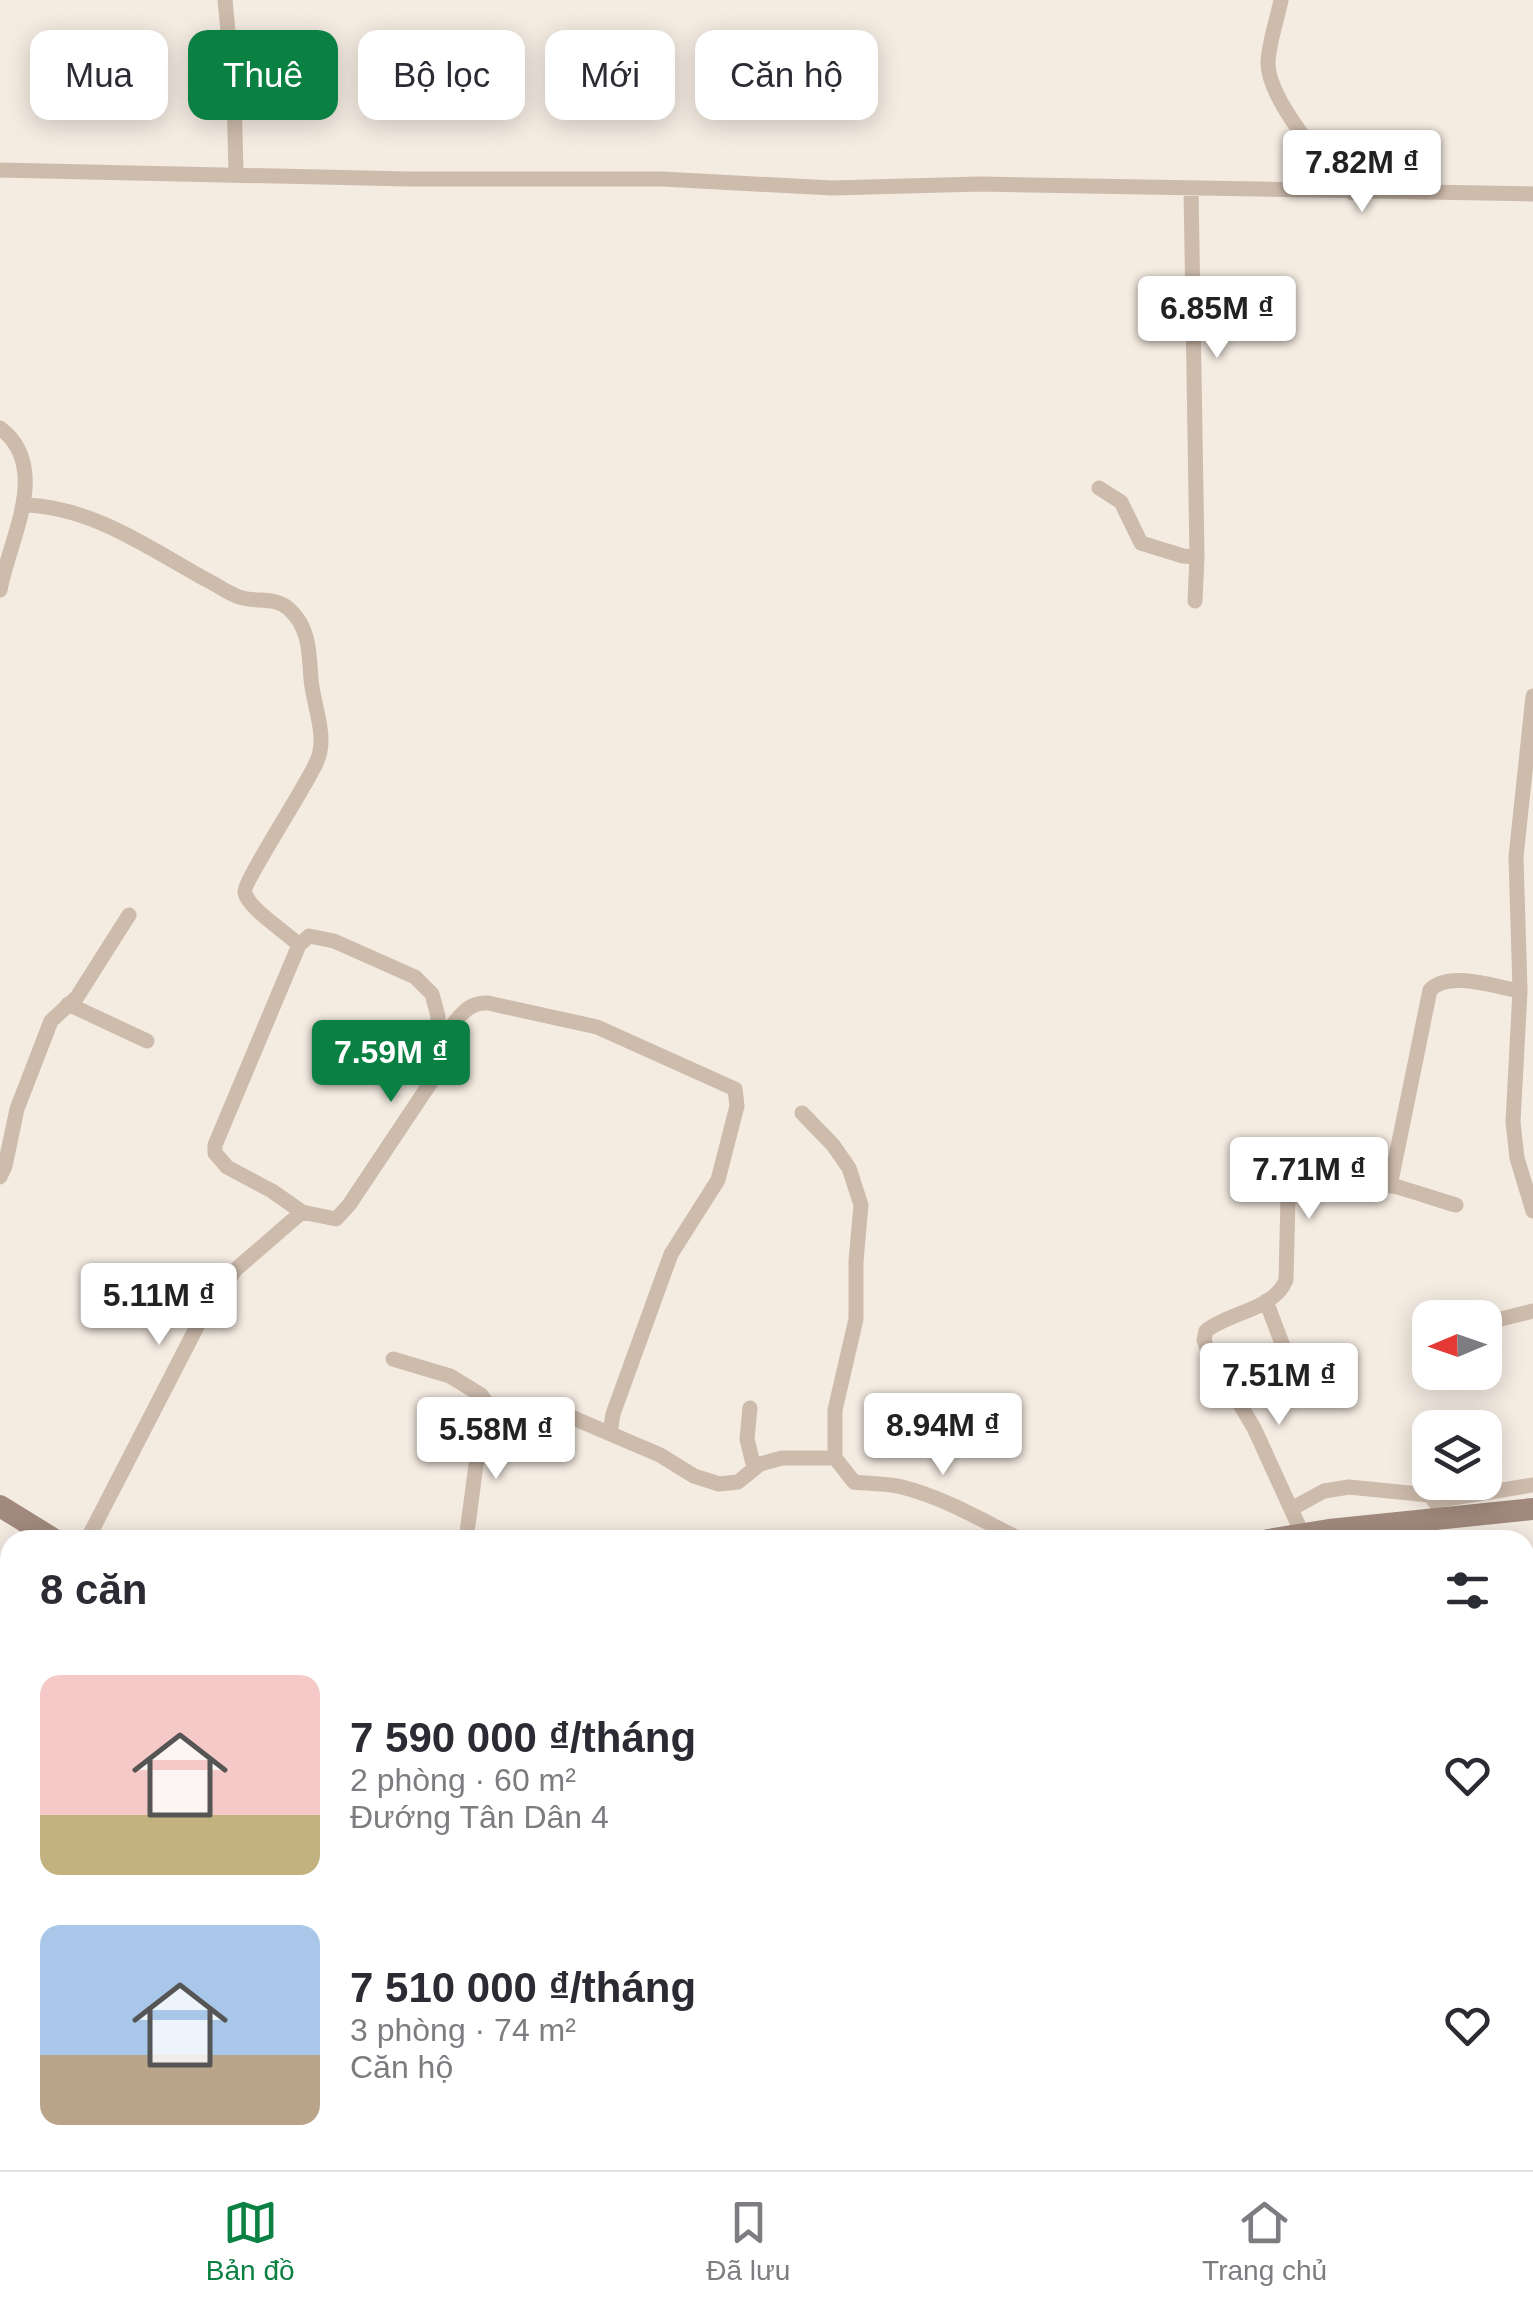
<!DOCTYPE html>
<html lang="vi">
<meta charset="utf-8">
<style>
body{margin:0;font-family:Helvetica,sans-serif;background:#f7f7f7;color:#2b2b33;height:100vh;display:flex;flex-direction:column;font-size:38px;white-space:nowrap}
*{box-sizing:border-box;margin:0}
p{font-size:32px;color:#7c7c81}
.icon{flex:none;width:55px;height:55px;fill:none;stroke:currentColor;stroke-width:2;stroke-linecap:round;stroke-linejoin:round}
.map{position:relative;flex:1;overflow:hidden}
.drawer{position:absolute;left:0px;top:1530px;width:1535px;height:640px;display:flex;flex-direction:column;background:#fff;border-radius:30px 30px 0 0;box-shadow:0 5px 25px #0003}
.drawer>*{flex:none}
.banner{position:absolute;left:30px;top:30px;width:1000px;height:90px;display:flex;gap:20px}
.needle{width:65px;rotate:268deg}
.buttons{position:absolute;left:1412px;top:1300px;display:grid;gap:20px}
.buttons a{display:grid;place-items:center;width:90px;height:90px;border-radius:20px;background:#fff;box-shadow:0 5px 25px #0003;font-size:50px}
.price{position:absolute;translate:-50% -85px;padding:0 22px;border-radius:10px;background:#fff;color:#222;font-size:32px;line-height:65px;filter:drop-shadow(0 2px 5px #0008)}
.price::after{content:'';position:absolute;left:50%;top:60px;width:30px;height:22px;margin-left:-15px;background:inherit;clip-path:polygon(0 0,100% 0,50% 100%)}
.price.current{background:#0b8043;color:#fff}
ul{padding:0;list-style:none}
li{display:flex;align-items:center;gap:30px;height:250px;padding:0 40px}
li span{display:grid;place-items:center;flex:none;width:280px;height:200px;border-radius:20px;color:#555}
li>.icon{margin-inline-start:auto}
span .icon{width:120px;height:120px;fill:#fffc;stroke-width:1}
li b{font-size:42px}
h2{display:flex;justify-content:space-between;align-items:center;height:120px;padding:0 40px;font-size:42px}
.tag{padding:0 35px;border-radius:20px;background:#fff;box-shadow:0 5px 25px #0003;font-size:35px;line-height:90px}
.tag.current{background:#0b8043;color:#fff}
.dock{display:flex;justify-content:space-around;align-items:center;height:140px;border-top:2px solid #e1e1e2;background:#fff;font-size:28px;color:#7c7c81}
.dock a{display:grid;justify-items:center;gap:5px}
.dock .current{color:#0b8043}
.map>svg:first-child{display:block}
</style>
<div class="map">
<svg width="1533" height="2170" viewBox="0 0 1533 2170">
<rect width="100%" height="100%" fill="#f4ebe1"/>
<g fill="none" stroke-linecap="round" stroke-linejoin="round">
<path stroke="#cdbbac" stroke-width="15" d="M225,0L234,93L236,173
M1281,0C1277,20 1269,42 1268,62C1267,99 1326,167 1352,193
M0,170L409,179H662L832,188L980,184L1533,194
M1303,190L1307,160L1305,144
M0,428C52,467 9,540 0,590
M1099,488L1121,502L1141,543L1183,556L1197,557L1191,188
M25,505C92,507 149,548 205,579C216,584 227,593 239,597C256,603 275,596 289,609C310,628 309,653 311,679C313,705 328,736 317,761C309,782 242,883 245,893C249,909 286,932 299,945
M1195,601L1197,557
M1533,696L1516,857L1520,991L1513,1122L1517,1158L1533,1211
M309,936L334,941L415,977L432,994L438,1016L437,1073L349,1205L336,1219L302,1212L272,1191L227,1167L215,1153V1145L299,945Z
M68,1004L147,1041
M438,1040C456,1026 463,1001 488,1003L597,1027L735,1089L737,1106L718,1180L671,1254L613,1414L610,1433
M802,1113L833,1145L849,1168L861,1205L856,1261V1319L835,1410V1458L854,1482C870,1484 887,1483 902,1487C945,1498 983,1521 1022,1540
M0,1177L5,1166L17,1109L51,1021L77,997L129,915
M1390,1186L1430,990C1449,970 1495,987 1520,991
M1266,1301L1286,1354
M1485,1323L1533,1311
M393,1359L450,1376L481,1395L497,1417L543,1410L557,1411L660,1455L694,1476L719,1484L738,1482L760,1464L782,1458H835
M750,1408L747,1439L754,1468
M1434,1501L1533,1485
M1291,1509L1324,1491L1349,1487L1429,1495L1437,1503L1439,1519
M1302,1533L1254,1428L1208,1351L1204,1340L1206,1331C1229,1312 1274,1310 1286,1280L1288,1198C1292,1188 1297,1179 1308,1174C1335,1163 1424,1196 1456,1205
M87,1540L204,1313L235,1270L302,1212
M466,1540L478,1450L492,1414
M0,1597L10,1561
M1525,2038L1533,2040
M1410,2165L1446,2163L1492,2168
M1361,2167L1403,2170
M262,2170L263,2160"/>
<path stroke="#a18a7d" stroke-width="22" d="M0,1506L55,1540
M1268,1540L1329,1530L1533,1509"/>
</g>
</svg>
<div class="buttons">
<a><svg class="needle" viewBox="-14 -14 28 28"><path d="M0-13l5 13h-10z" fill="#e53935"/><path d="M0 13l5-13h-10z" fill="#7c7c81"/></svg></a>
<a><svg class="icon" aria-label="layers" viewBox="0 0 24 24"><path d="M12 4l9 5-9 5-9-5zM3 14l9 5 9-5"/></svg></a>
</div>
<b class="price" style="left:1362px;top:215px">7.82M ₫</b>
<b class="price" style="left:1217px;top:361px">6.85M ₫</b>
<b class="price current" style="left:391px;top:1105px">7.59M ₫</b>
<b class="price" style="left:1309px;top:1222px">7.71M ₫</b>
<b class="price" style="left:159px;top:1348px">5.11M ₫</b>
<b class="price" style="left:1279px;top:1428px">7.51M ₫</b>
<b class="price" style="left:943px;top:1478px">8.94M ₫</b>
<b class="price" style="left:496px;top:1482px">5.58M ₫</b>
<div class="banner">
<a class="tag">Mua</a>
<a class="tag current">Thuê</a>
<a class="tag">Bộ lọc</a>
<a class="tag">Mới</a>
<a class="tag">Căn hộ</a>
</div>
<section class="drawer">
<h2>8 căn<svg class="icon" aria-label="filters" viewBox="0 0 24 24"><path d="M4 7h16M4 17h16"/><circle cx="9" cy="7" r="2"/><circle cx="15" cy="17" r="2"/></svg></h2>
<ul>
<li><span style="background:linear-gradient(#f6c9c9 70%,#c2b280 0)"><svg class="icon" aria-label="home" viewBox="0 0 24 24"><path d="M3 11l9-7 9 7M6 9v11h12V9"/></svg></span><div><b>7 590 000 ₫/tháng</b><p>2 phòng · 60 m²</p><p>Đướng Tân Dân 4</p></div><svg class="icon" aria-label="heart" viewBox="0 0 24 24"><path d="M12 20l-8-8c-3-5 5-10 8-4 3-6 11-1 8 4z"/></svg></li>
<li><span style="background:linear-gradient(#a9c7e8 65%,#b9a48a 0)"><svg class="icon" aria-label="home" viewBox="0 0 24 24"><path d="M3 11l9-7 9 7M6 9v11h12V9"/></svg></span><div><b>7 510 000 ₫/tháng</b><p>3 phòng · 74 m²</p><p>Căn hộ</p></div><svg class="icon" aria-label="heart" viewBox="0 0 24 24"><path d="M12 20l-8-8c-3-5 5-10 8-4 3-6 11-1 8 4z"/></svg></li>
</ul>
</section>
</div>
<nav class="dock">
<a class="current"><svg class="icon" aria-label="map" viewBox="0 0 24 24"><path d="M3 6l6-2 6 2 6-2v14l-6 2-6-2-6 2zM9 4v14M15 6v14"/></svg>Bản đồ</a>
<a><svg class="icon" aria-label="saved" viewBox="0 0 24 24"><path d="M7 4h10v16l-5-4-5 4z"/></svg>Đã lưu</a>
<a><svg class="icon" aria-label="home" viewBox="0 0 24 24"><path d="M3 11l9-7 9 7M6 9v11h12V9"/></svg>Trang chủ</a>
</nav>
